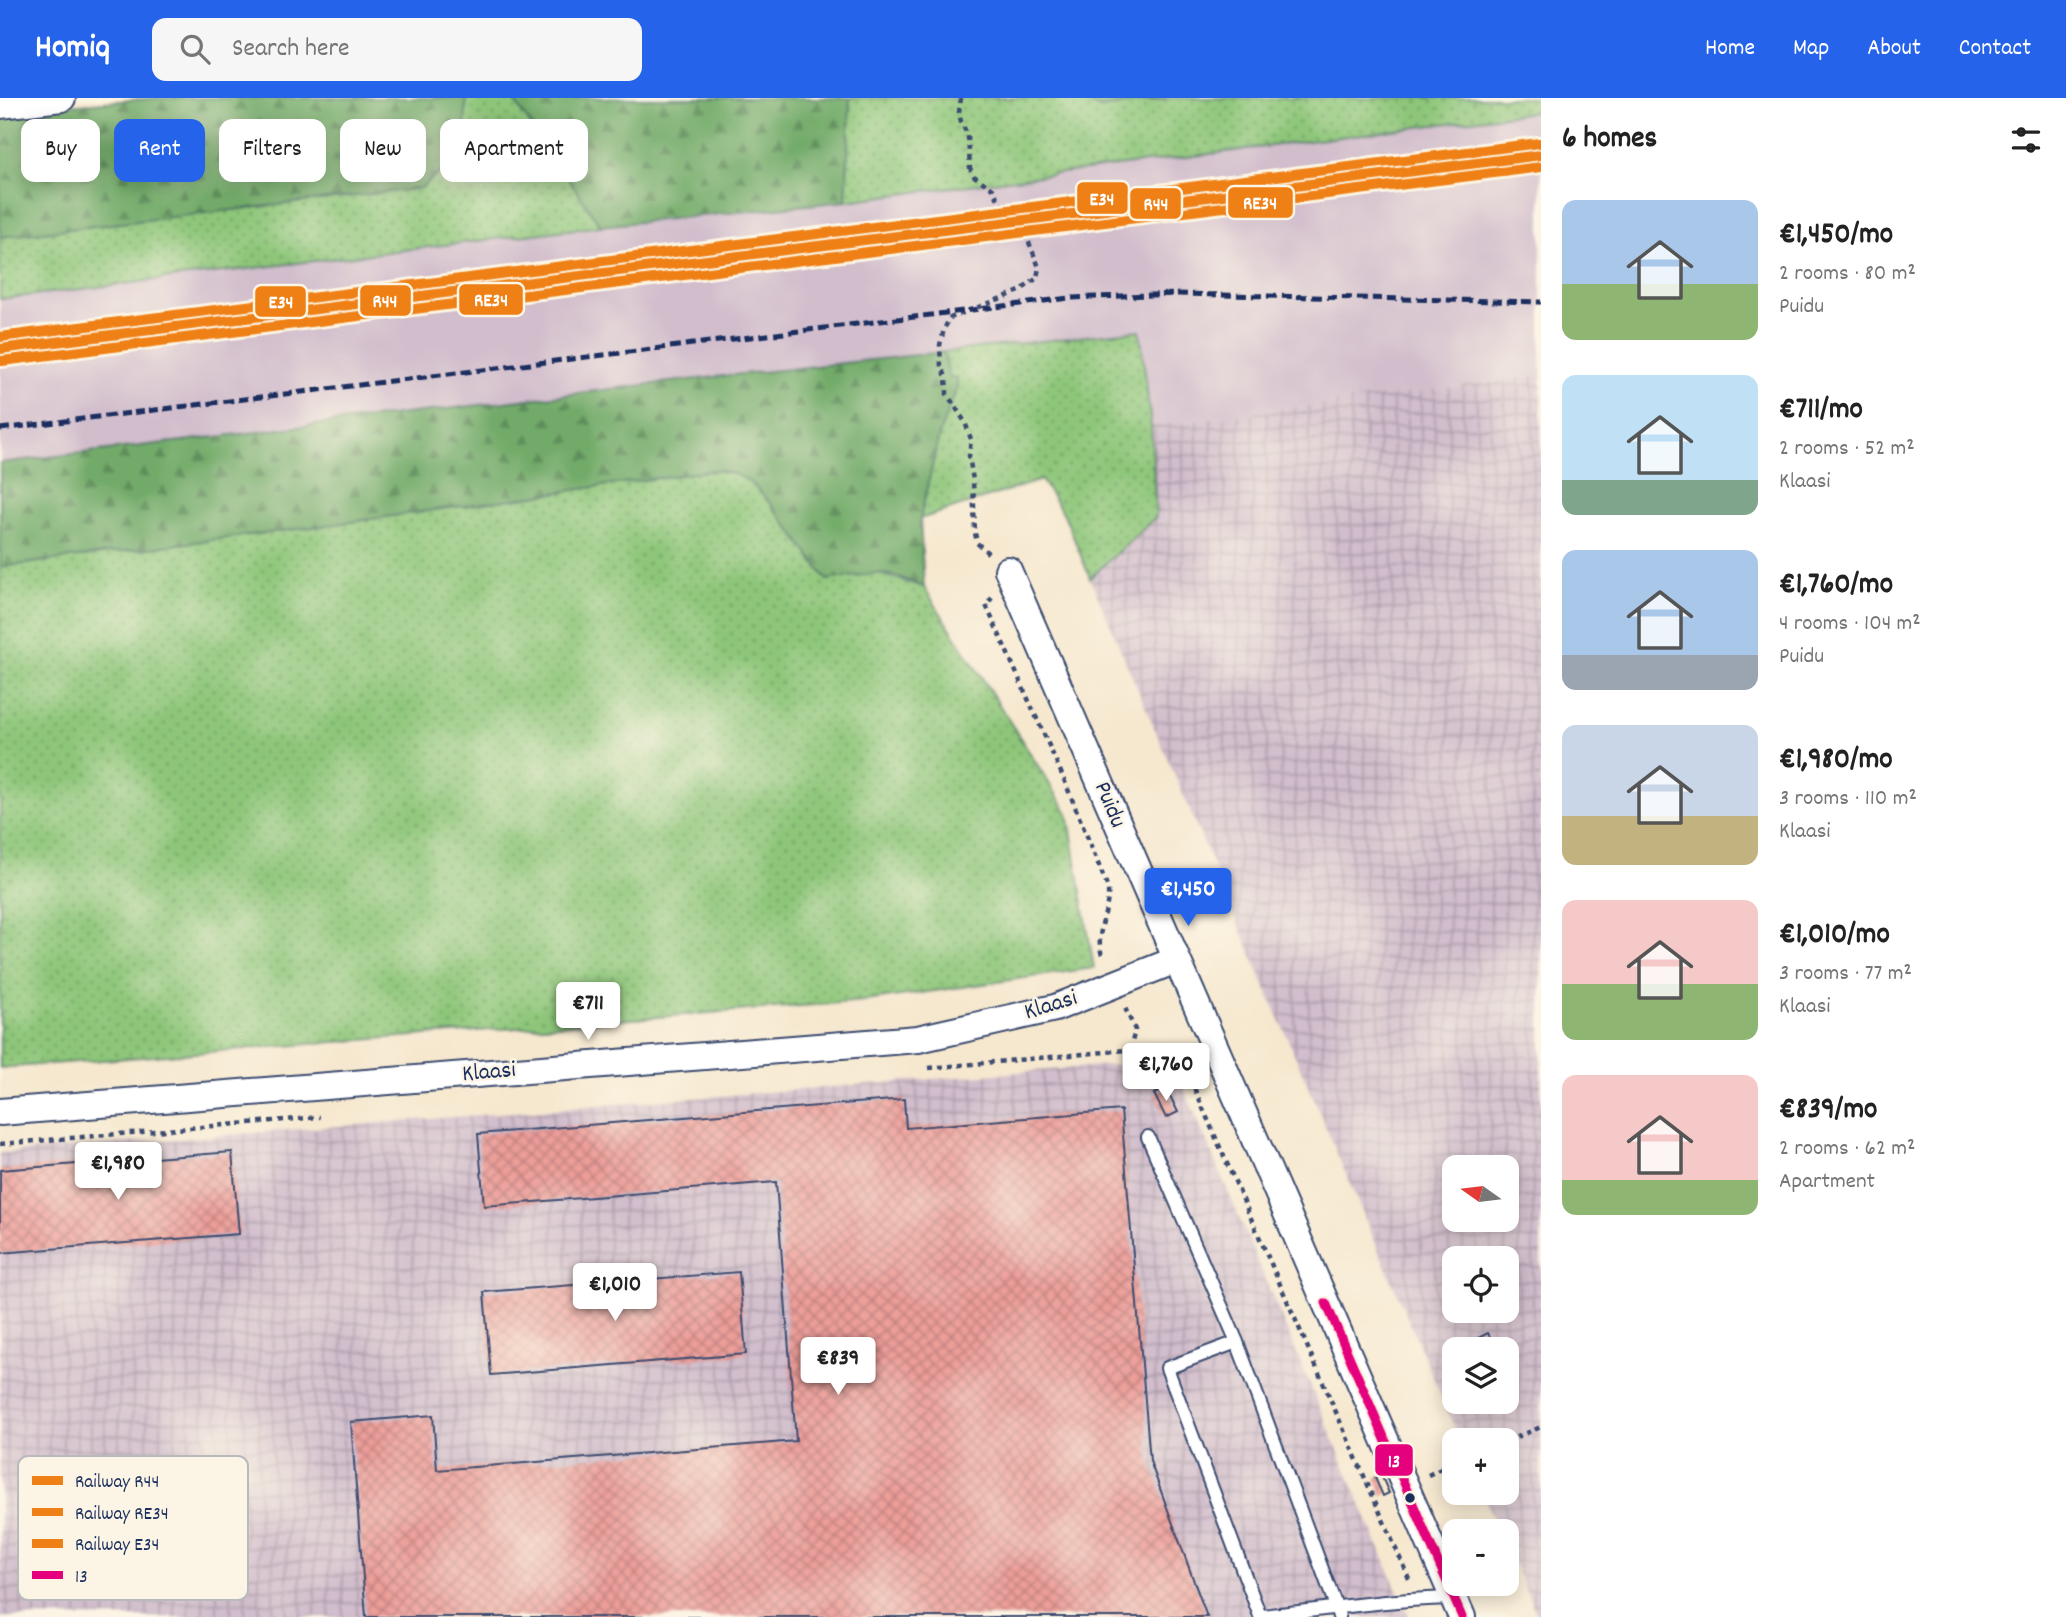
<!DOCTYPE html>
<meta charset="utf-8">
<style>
body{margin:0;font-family:Dekko,sans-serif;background:#f6f6f6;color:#222;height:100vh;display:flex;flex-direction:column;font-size:26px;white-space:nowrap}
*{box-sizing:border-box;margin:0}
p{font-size:23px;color:#767676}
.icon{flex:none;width:38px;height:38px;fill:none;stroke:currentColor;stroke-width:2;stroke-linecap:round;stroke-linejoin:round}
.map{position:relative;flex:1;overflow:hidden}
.side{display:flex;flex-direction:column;background:#fff;width:525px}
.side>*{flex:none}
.guide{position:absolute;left:21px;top:21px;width:665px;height:63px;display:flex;gap:14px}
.needle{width:46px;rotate:284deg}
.tools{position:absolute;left:1442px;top:1057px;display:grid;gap:14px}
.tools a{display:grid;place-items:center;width:77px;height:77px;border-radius:14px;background:#fff;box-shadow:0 4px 18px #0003;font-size:35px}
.price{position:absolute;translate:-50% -60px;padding:0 16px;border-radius:7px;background:#fff;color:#222;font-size:23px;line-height:46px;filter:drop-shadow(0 2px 4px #0008)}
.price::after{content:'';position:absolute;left:50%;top:42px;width:21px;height:16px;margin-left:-10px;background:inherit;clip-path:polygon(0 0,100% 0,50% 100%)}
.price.current{background:#2563eb;color:#fff}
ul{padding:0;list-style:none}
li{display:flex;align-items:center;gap:21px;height:175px;padding:0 21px}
li span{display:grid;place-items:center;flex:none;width:196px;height:140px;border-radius:14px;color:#555}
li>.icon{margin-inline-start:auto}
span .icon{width:84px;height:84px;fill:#fffc;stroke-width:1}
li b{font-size:30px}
h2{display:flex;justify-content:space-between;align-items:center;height:84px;padding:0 21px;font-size:30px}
.tag{padding:0 24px;border-radius:14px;background:#fff;box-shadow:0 4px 18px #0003;font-size:24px;line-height:63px}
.tag.current{background:#2563eb;color:#fff}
header{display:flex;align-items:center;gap:42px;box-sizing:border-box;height:98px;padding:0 35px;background:#2563eb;color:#fff}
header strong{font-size:33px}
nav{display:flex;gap:38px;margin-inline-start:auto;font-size:24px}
.search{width:490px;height:63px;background:#f6f6f6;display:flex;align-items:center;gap:18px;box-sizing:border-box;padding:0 24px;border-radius:14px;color:#767676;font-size:26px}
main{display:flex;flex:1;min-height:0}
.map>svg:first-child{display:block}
</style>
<header>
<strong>Homiq</strong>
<div class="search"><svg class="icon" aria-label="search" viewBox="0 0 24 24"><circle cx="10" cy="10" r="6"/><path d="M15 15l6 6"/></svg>Search here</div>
<nav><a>Home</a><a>Map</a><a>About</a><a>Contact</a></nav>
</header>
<main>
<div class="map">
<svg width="1541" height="1519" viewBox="0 0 1541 1519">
<defs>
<pattern id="industrial-grid" width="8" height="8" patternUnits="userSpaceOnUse" patternTransform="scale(1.75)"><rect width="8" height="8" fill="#d1bdcc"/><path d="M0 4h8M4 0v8" fill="none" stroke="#a99aa9"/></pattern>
<pattern id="grass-dots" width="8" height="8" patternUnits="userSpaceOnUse" patternTransform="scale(1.75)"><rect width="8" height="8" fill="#8dc679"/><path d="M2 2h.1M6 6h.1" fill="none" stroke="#72a166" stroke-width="1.8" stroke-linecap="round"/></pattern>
<pattern id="forest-firs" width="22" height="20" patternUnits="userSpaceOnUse" patternTransform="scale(1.75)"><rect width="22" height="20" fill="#72ab69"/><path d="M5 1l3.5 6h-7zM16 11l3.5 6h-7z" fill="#5d8c5a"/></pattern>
<pattern id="building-cross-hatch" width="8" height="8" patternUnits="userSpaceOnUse" patternTransform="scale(1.75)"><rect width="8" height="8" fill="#ed9e99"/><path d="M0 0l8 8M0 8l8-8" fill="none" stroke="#bf8180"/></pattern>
</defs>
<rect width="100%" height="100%" fill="#fcf5e5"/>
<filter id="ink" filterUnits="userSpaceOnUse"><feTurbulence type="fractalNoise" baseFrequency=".0143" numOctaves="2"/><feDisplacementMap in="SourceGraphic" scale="14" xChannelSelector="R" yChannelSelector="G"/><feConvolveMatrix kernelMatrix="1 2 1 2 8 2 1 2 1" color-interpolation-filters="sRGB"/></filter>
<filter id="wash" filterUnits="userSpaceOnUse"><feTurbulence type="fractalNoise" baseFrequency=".00686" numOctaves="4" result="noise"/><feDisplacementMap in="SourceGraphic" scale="28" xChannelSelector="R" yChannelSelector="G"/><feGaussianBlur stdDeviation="1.57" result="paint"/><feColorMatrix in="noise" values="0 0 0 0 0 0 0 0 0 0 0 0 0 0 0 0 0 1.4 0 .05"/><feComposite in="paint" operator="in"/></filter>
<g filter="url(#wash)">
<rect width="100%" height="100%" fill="#f6e8cf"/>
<path fill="url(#industrial-grid)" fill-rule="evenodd" d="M1541,277V1519H1538L1507,1452V1433H1499L1482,1395H1507V1342H1460L1090,480L1156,419L1151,328ZM1454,1069H1507V1122H1454ZM1454,1160H1507V1213H1454ZM1454,1251H1507V1304H1454Z
M1172,962L1409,1519H0V1055Z"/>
<path fill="#d1bdcc" d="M1541,13V277L1151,328L1140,232L670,284L0,365V201L601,128L846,103Z"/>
<path fill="url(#grass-dots)" stroke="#547a6c" stroke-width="2" d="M466,0H512L601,128L0,201V139L421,90L464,55Z
M850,0H1075L1100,10L1168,0H1541V13L846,103Z
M1140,232L1151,328L1156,419L1090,480L1064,416L1041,382L920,421L940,333L957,290L950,280L943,254Z
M714,372C725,374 735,375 745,381C769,396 808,457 827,482L877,475L924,489L1068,715L1094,870L865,903L0,970V469L336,426Z"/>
<path fill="url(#forest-firs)" stroke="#466d64" stroke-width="2" d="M158,0H466L464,55L421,90L0,139V12Z
M512,0H850L846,103L601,128Z
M1075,0H1168L1100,10Z
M943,254L950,280H957V290L940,333L920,421L924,489L896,478L877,475L827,482C808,457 769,396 745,381C735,375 725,374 714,372L336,426L0,469V365L670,284Z"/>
<g id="blocks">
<path fill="url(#building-cross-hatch)" d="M1166,990L1178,1014L1166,1020L1154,996Z
M904,1001L906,1030L1121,1012L1150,1363L1207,1519H366L351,1324L433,1317L437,1372L796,1343L776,1084L484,1108L478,1036Z
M232,1054L239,1136L0,1155V1072Z
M739,1174L746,1256L491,1277L484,1194Z
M1488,1235L1496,1251H1466L1464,1247Z
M1381,1377L1389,1395L1383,1398L1375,1380Z"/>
</g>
</g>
<g filter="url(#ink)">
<use href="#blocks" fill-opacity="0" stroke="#3c4b6f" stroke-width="2"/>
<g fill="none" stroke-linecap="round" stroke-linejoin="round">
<defs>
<path id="lane" d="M1148,1039L1237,1244
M1339,1519L1337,1511L1237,1244L1167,1270L1260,1518C1324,1512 1389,1501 1453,1500"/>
<path id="street" d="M0,7L62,0
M1008,472L1462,1519
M0,1014L918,941L1055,910L1176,862"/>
</defs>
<use href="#lane" stroke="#3c4b6f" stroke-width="16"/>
<use href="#street" stroke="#3c4b6f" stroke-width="30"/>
<path stroke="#3c4b6f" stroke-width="4.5" stroke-dasharray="5 5" stroke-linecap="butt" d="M961,0L959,14L961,24L968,38L970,70L974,78L993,91L1002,109L1011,113L1026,137L1039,169L1037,180L1020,193L950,220L944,231L940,247L941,269L946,278L947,296L965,324L971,341L969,358L973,382L975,435L977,445L988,455
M992,500L986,507L1063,679L1108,790C1110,815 1093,835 1103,860
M1125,910L1135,932L1130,952
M929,970L1160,949L1171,952L1180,958L1410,1483
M0,1046L320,1019
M1507,1343L1541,1329
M1428,1377L1454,1365"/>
<use href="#lane" stroke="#fff" stroke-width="12"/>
<use href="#street" stroke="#fff" stroke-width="26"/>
<path stroke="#1b2f5e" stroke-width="5" stroke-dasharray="10 5" stroke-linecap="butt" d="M0,331L1069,200L1178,196L1541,204"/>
<defs>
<path id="bus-1" d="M1326,1205L1462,1519"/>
</defs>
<use href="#bus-1" stroke="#fcf5e5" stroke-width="14"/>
<use href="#bus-1" stroke="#e5007d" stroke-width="9"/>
<defs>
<path id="rail-1" d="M0,251L1541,57"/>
<path id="rail-2" d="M2,263L1541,69"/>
<path id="rail-3" d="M0,239L1539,45"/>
</defs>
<use href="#rail-1" stroke="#fcf5e5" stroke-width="16"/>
<use href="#rail-2" stroke="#fcf5e5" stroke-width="16"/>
<use href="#rail-3" stroke="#fcf5e5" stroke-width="16"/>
<use href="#rail-1" stroke="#ef8016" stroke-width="10"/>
<use href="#rail-2" stroke="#ef8016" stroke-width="10"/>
<use href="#rail-3" stroke="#ef8016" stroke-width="10"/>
</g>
</g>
<circle fill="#1b2f5e" stroke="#fcf5e5" stroke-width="2.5" cx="1410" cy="1400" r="6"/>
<g text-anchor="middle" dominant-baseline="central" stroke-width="5" stroke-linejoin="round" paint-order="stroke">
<g font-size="24" fill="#1b2f5e" stroke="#fcf5e5">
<text transform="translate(1109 707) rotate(67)">Puidu</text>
<text transform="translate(1051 908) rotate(-17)">Klaasi</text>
<text transform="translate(489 975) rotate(-5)">Klaasi</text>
</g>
</g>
<rect x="18" y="1358" width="230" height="144" rx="10" fill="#fcf5e5" stroke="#b8babc" stroke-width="2"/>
<rect x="32" y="1378" width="31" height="9" fill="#ef8016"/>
<rect x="32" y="1410" width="31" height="8" fill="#ef8016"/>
<rect x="32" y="1441" width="31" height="9" fill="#ef8016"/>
<rect x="32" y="1473" width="31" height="8" fill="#e5007d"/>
<g font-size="19" fill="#1b2f5e">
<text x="75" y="1389">Railway R44</text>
<text x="75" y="1421">Railway RE34</text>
<text x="75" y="1452">Railway E34</text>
<text x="75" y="1484">13</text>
</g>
<g stroke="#fcf5e5" stroke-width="2.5">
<rect x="1076" y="83" width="53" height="34" rx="7" fill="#ef8016"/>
<rect x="1227" y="88" width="67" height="33" rx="7" fill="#ef8016"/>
<rect x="1129" y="89" width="53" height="33" rx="7" fill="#ef8016"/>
<rect x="458" y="185" width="66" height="33" rx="7" fill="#ef8016"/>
<rect x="359" y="186" width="53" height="33" rx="7" fill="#ef8016"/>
<rect x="254" y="187" width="53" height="33" rx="7" fill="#ef8016"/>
<rect x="1374" y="1345" width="40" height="34" rx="7" fill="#e5007d"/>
</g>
<g font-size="19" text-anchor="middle" font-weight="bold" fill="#fff">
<text x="1102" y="107">E34</text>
<text x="1260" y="111">RE34</text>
<text x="1156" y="112">R44</text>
<text x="491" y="208">RE34</text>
<text x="385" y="209">R44</text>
<text x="281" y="210">E34</text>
<text x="1394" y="1369">13</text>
</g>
</svg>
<div class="tools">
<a><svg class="needle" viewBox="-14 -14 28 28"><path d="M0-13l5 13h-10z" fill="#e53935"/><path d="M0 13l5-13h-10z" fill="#767676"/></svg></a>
<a><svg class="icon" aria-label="locate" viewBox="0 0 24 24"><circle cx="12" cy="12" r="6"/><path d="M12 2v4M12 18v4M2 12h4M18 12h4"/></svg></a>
<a><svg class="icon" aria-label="layers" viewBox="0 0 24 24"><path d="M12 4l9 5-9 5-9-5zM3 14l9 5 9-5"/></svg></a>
<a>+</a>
<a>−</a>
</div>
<b class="price current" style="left:1188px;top:830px">€1,450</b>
<b class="price" style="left:588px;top:944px">€711</b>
<b class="price" style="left:1166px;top:1005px">€1,760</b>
<b class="price" style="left:118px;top:1104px">€1,980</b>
<b class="price" style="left:615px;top:1225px">€1,010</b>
<b class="price" style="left:838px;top:1299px">€839</b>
<div class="guide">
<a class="tag">Buy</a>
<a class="tag current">Rent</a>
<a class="tag">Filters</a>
<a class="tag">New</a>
<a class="tag">Apartment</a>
</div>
</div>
<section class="side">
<h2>6 homes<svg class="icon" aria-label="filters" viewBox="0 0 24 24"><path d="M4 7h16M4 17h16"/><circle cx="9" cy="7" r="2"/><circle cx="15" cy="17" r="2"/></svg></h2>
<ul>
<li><span style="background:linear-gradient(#a9c7e8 60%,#8fb573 0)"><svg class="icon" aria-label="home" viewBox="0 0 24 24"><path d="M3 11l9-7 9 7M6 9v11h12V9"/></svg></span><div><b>€1,450/mo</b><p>2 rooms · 80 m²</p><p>Puidu</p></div></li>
<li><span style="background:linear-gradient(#bfe0f5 75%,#7fa58c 0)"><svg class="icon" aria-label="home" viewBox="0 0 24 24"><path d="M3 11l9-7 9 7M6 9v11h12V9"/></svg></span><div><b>€711/mo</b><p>2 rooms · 52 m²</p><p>Klaasi</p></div></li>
<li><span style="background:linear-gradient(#a9c7e8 75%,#9aa5b1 0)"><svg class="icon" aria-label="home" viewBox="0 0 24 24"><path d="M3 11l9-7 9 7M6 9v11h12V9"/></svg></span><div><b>€1,760/mo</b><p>4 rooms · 104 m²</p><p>Puidu</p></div></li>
<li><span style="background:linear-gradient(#c9d6e8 65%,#c2b280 0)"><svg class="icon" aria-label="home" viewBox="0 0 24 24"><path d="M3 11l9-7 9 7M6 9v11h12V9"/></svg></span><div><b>€1,980/mo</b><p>3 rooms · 110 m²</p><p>Klaasi</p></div></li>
<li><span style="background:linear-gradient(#f6c9c9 60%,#8fb573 0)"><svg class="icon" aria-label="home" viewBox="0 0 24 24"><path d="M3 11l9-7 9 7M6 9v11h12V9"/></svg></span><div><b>€1,010/mo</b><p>3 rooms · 77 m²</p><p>Klaasi</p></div></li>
<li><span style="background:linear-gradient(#f6c9c9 75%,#8fb573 0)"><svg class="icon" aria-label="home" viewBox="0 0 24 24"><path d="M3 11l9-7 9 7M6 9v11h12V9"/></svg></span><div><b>€839/mo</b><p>2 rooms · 62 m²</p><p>Apartment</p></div></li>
</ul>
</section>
</main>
